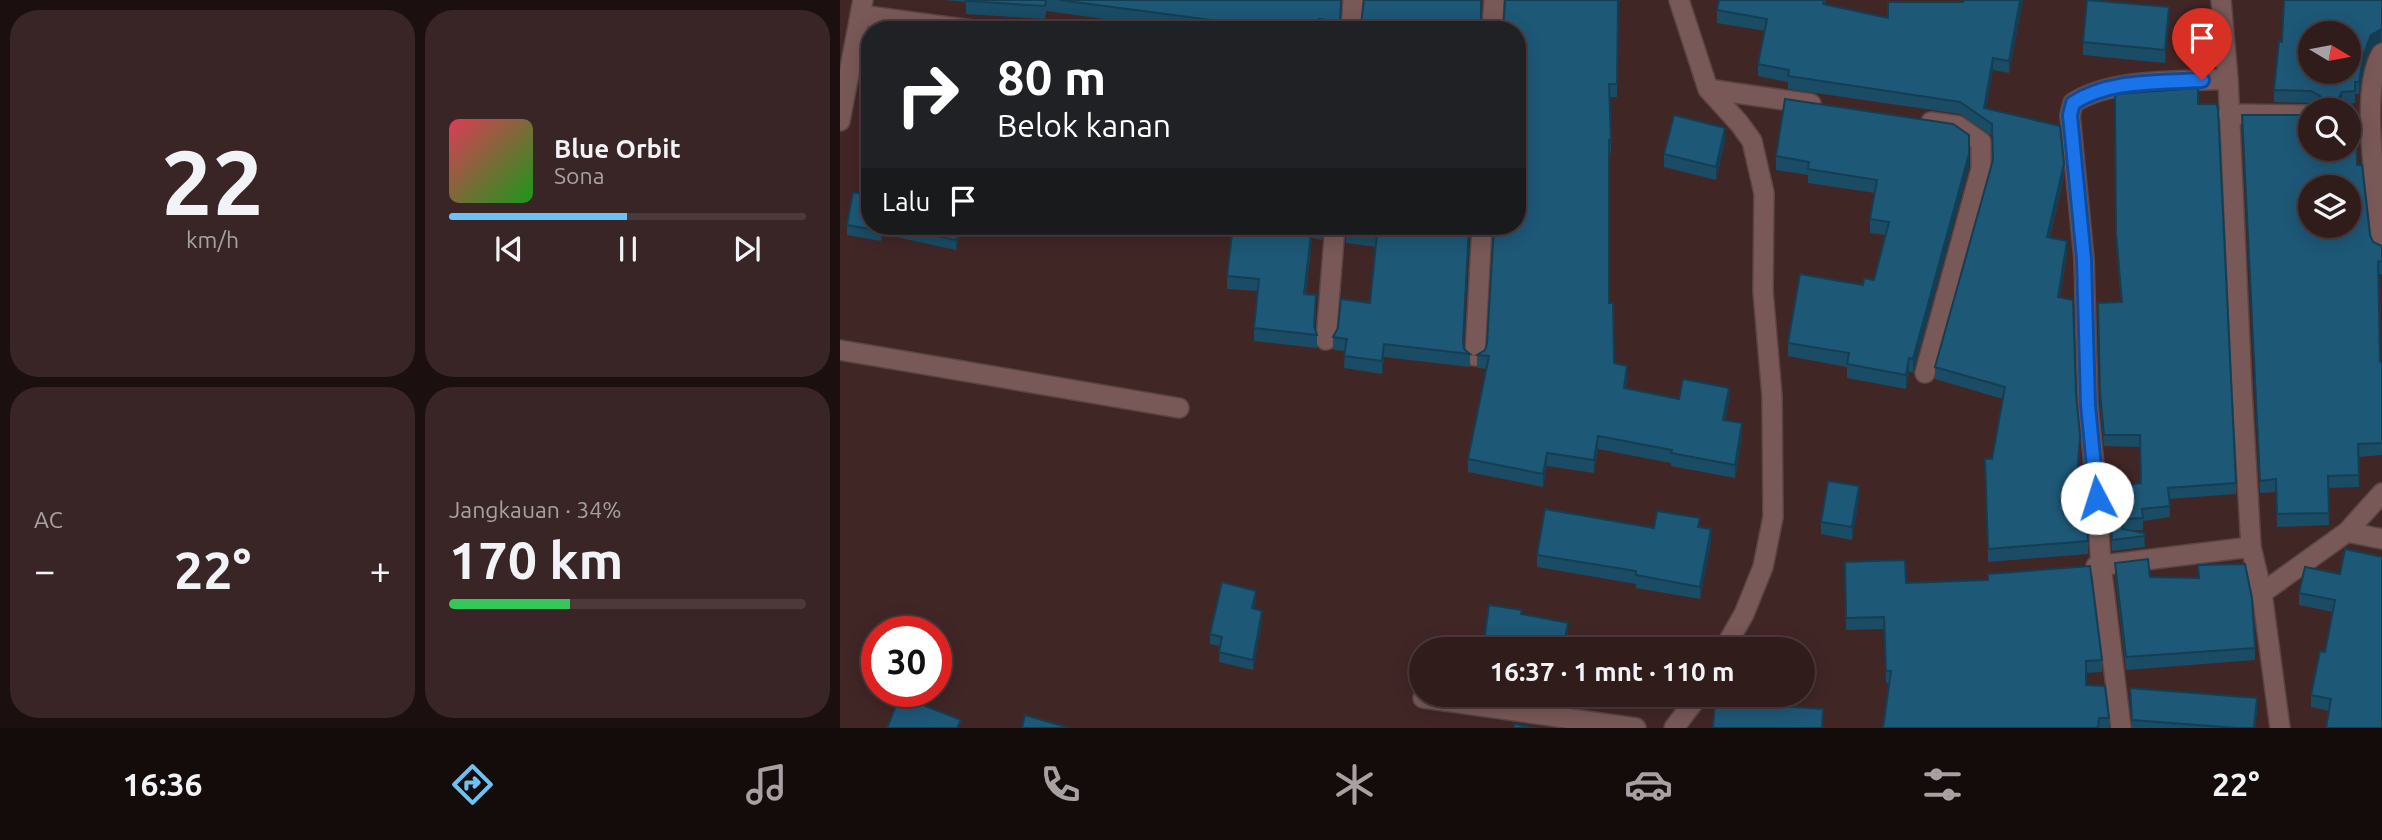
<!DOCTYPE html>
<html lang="id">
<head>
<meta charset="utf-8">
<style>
  body { margin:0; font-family:Ubuntu,sans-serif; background:#392525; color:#f1f3f6; height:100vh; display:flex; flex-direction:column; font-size:26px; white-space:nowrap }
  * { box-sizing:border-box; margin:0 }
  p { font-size:23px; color:#a8a1a3 }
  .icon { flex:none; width:38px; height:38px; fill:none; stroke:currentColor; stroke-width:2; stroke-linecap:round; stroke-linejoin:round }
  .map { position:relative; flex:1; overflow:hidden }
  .side { display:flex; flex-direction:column; gap:10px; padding:10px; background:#1b0f0f; width:840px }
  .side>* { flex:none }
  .banner { position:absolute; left:21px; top:21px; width:665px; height:214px; border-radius:28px; box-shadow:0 4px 18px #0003,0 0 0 2px #4c3a3b; background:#202124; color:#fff; overflow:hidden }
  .needle { width:46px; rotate:100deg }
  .buttons { position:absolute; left:1458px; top:21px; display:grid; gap:14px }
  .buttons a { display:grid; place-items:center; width:63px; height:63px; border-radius:50%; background:#311c1c; box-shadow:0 4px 18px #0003,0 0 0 2px #4c3a3b; font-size:35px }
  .speed { position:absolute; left:21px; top:616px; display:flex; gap:14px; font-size:35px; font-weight:700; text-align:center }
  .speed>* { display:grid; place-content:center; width:91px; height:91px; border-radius:50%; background:#311c1c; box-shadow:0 4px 18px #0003,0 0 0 2px #4c3a3b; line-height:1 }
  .speed .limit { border:10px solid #d22; background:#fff; color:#111 }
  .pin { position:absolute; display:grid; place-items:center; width:60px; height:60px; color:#fff; margin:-72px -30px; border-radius:50% 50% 50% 0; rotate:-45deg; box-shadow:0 0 7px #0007 }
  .pin .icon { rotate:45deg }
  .me { position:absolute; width:77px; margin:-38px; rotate:355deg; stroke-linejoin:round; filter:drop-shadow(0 0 5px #0008) }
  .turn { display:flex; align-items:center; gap:24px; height:147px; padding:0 21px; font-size:32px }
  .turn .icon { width:91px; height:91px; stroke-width:2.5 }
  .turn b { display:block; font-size:49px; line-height:60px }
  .then { display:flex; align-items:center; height:66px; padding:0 21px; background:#0003; gap:14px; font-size:26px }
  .big { font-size:52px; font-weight:700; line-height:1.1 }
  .side .tile { flex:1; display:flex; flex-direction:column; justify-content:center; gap:10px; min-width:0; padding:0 24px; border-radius:28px; background:#392525 }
  .side .dial { align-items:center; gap:0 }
  .dial b { font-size:91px; line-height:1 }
  .song { display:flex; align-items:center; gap:21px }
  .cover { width:84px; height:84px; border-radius:10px; background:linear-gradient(135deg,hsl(350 70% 55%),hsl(120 70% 35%)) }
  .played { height:7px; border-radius:4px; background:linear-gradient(90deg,#6ec2f3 50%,#4c3a3b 50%) }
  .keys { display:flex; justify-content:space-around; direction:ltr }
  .heat { display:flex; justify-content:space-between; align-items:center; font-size:38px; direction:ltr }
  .charge { height:10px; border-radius:5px; background:linear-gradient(90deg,#34c759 34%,#4c3a3b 0) }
  .side .tiles { flex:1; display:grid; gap:10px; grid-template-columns:repeat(2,1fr) }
  .trip { position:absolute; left:569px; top:637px; width:406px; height:70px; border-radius:35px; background:#311c1c; box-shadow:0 4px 18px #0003,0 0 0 2px #4c3a3b; font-weight:700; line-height:70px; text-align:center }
  .dock { display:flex; height:112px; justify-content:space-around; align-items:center; background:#140b0b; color:#a8a1a3 }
  .dock .icon { width:49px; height:49px }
  .dock .current { color:#6ec2f3 }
  .dock b { font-size:32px; color:#f1f3f6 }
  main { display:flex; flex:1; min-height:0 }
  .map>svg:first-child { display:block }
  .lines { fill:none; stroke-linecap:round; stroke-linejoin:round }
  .minor-casing { stroke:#5a4544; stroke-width:22 }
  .minor { stroke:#785958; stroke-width:19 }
  .wall { fill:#1a4c66 }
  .shaded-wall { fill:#153e53 }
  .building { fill:#1e5877; stroke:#153e53; stroke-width:2; fill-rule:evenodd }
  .route-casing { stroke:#114b97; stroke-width:18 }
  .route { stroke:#1a73e8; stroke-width:12 }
</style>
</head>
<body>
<main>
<section class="side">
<div class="tiles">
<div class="tile dial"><b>22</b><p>km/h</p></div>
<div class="tile">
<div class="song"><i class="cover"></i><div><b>Blue Orbit</b><p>Sona</p></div></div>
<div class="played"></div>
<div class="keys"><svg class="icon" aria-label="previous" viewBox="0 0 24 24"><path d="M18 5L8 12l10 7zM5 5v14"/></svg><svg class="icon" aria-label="pause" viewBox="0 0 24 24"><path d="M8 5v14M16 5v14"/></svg><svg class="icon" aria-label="next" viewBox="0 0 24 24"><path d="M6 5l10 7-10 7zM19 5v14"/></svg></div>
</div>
<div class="tile"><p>AC</p>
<div class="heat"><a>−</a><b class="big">22°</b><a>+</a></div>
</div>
<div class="tile"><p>Jangkauan · 34%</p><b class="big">170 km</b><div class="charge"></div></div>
</div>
</section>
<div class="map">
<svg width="1542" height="728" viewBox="0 0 1542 728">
  <rect width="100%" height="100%" fill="#412626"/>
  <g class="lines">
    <defs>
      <path id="minor" d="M839,0L868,89L899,123L912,141L924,193L923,291L932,396L933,517L923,567L904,614L884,649
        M1381,0L1388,79L1402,390L1411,547L1422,593L1440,728
        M20,15L132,30
        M511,30L513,0
        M652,30L654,0
        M1542,53C1518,89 1538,201 1542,246
        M868,89L971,104
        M1388,114L1470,115
        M0,121L23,0
        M486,340L495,226
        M0,350L339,408
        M635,356L642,226
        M1085,373L1141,169V142L1118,126L1091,122
        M1507,532L1542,539
        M1256,566L1411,547
        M1422,593L1507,532L1542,493
        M583,698L796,728
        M834,728L859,695
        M1281,728L1261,565L1255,475L1248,405L1244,259L1230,115L1233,103C1273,77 1341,82 1388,79"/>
    </defs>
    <use href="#minor" class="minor-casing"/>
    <use href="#minor" class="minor"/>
  </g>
  <path class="wall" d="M105,0H502L500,30H346L206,11L205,19L126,14V2Z
    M778,0L777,97H770L771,153H769V303L774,363L787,379L786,388L839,399L889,401L885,420L902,436L895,478L831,466V463L758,449L754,473L707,466L703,487L628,472V459L647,369L637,368V355L645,350L647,344L677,30H521V24L641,22L646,28H657Z
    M986,0L985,5L1048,18L1123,2L1183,0L1169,73L1153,70L1146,108L1224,177L1210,238L1227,253L1220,297L1236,394L1240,448L1237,489L1248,541V554L1148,562L1145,459H1152L1163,399L1095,379V367L1152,161V136L1120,114L948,89V82L918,76V64L925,31L877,23V10Z
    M1542,0V41L1531,48L1524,65L1519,94H1515V103L1480,108L1471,103L1434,102V90L1442,42Z
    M1329,19L1325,63L1243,55V42Z
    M1275,94L1358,104L1396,483V494L1329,499L1330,517L1303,521V530H1290L1304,533L1305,547L1272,551L1269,487L1301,483L1300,447L1264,446L1260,404L1258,303L1281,302L1276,245Z
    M1402,115L1517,165L1530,235L1533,242L1542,246V274H1538L1540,362H1542V455L1518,457L1519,487L1488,488L1489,525L1437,527L1436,492L1420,493Z
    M885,141L876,180L824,167V154Z
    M936,156L1129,167L1073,373L1069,371L1066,389L1007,378V367L948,356V343L1023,285L1034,280L1045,235L1030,233V219L1035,193L968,183V175L936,170Z
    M7,225L30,226H121L116,250L42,234L41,241L7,235Z
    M410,226H484L482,240L472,238L466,294L476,308L475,328L477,335V348L414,341V328L418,291L387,289V276Z
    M506,226H630L623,345L624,349L630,354V367L544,357L542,374L504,368L505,351L493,350V337L530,303L536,247L506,243Z
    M1019,499L1012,540L981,534V522Z
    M860,527L871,542L860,599L796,588V584L697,567V555L814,528Z
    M1542,557L1489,711L1471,707V695L1485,652L1493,612L1459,605V593L1500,574Z
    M1005,562L1066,583L1262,660V672L1246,673V685L1269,718V728H1043L1049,683H1046L1044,629L1006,630Z
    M1275,563L1310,577L1358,578V565L1415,648V660L1286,670L1275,576Z
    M416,601L414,609L422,620L413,670L379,662L380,646L370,644V634Z
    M1290,688L1417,710L1415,728H1292Z"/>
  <path class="shaded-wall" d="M1180,0H1183L1169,73V61Z
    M1329,7V19L1325,63V50Z
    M1541,29V41L1531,48L1524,65L1519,94V82L1524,53L1531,35Z
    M1153,58V70L1144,120V108Z
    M1502,92V105L1498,110L1496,102Z
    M885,128V141L876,180V167Z
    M1129,154V167L1073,373V359Z
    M1224,164V177L1207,249V237Z
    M119,226H121L116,250V240Z
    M472,226V238L464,306V294Z
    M629,226H630L623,355V342Z
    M1227,241V253L1218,309V297Z
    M544,344V357L542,374V361Z
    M1069,358V371L1066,389V375Z
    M787,366V379L784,401V388Z
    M889,388V401L883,433V420Z
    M902,423V436L895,478V465Z
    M758,436V449L754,473V460Z
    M1240,436V448L1236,502V489Z
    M707,453V466L703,487V474Z
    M1019,486V499L1012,540V527Z
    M871,529V542L860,599V587Z
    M416,591V601L412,618V608Z
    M422,611V620L413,670V660Z
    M728,623V636L725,649H723Z"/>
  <path class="building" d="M127,0H206L205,6L126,1Z
    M219,0H501L500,22L479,19L478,30H371L372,20Z
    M524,0H641V22L646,28H657L662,24L664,18L665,0H778L777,84H769L771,141L769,140V303H773L774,363L787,366L784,388L839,399L843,379L889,388L883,420L902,423L895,465L831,453L832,450L758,436L754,460L707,453L703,474L628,459L649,356L637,355L645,350L647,344L654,226H677V30H534L535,25L521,24Z
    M879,0H984L983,4L1048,18V2H1123L1124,0H1180L1169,61L1153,58L1144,108L1220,126L1224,164L1207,237L1227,241L1218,297L1233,300L1236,394L1240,436L1236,489H1244L1248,541L1148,549L1145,459H1152L1165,387L1095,367L1153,160L1152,124L1120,102L948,76L949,70L918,64L927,19L877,10Z
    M1247,0L1329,7L1325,50L1243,42Z
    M1444,0H1542V29L1531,35L1524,53L1519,82H1515V91L1502,92L1496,102L1500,110H1479L1482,102L1480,96L1471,91L1434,90L1439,41L1442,42ZM1470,33H1508V72H1470Z
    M1358,88V104H1376L1378,109L1396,483L1328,488L1330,506L1302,509L1303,518L1283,519L1282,529L1304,533L1305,536L1272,540L1269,487L1301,483L1300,435H1264L1260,393L1258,303L1282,302L1276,233L1275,94Z
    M945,99L1113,124L1129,135V154L1073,359L1069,358L1066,375L1007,364L1009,353L948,343L960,274L1023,285L1024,278L1034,280L1049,222L1030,219L1037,180L968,169L969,162L936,156Z
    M1508,114L1516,115L1517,165H1522L1530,235L1533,242L1542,246V262L1538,261L1540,362H1542V443L1518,444L1519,475L1488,476L1489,513L1437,514L1436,479L1420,481L1402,115H1470V149H1508ZM1470,187H1508V226H1470Z
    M834,115L885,128L876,167L824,154Z
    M29,154L30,226H42L41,231L7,225L13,192L20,194Z
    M51,226H119L116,240Z
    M393,226L410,228V226H472L464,294L476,295L474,326L477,335L414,328L419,279L387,276Z
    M506,226H629L623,342L624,349L630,354L544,344L542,361L504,356L507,339L493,337L498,328L501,299L530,303L537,234L506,230Z
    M988,481L1019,486L1012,527L981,522Z
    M705,509L814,528L817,511L860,518L858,527L871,529L860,587L796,575V571L697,555Z
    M1505,549L1542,557V728H1486L1491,699L1471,695L1480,651L1485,652L1495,600L1459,593L1465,567L1500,574Z
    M1308,559L1310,577L1359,578L1358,565L1405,564L1412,599L1415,648L1286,657L1275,563Z
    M1065,560L1066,583L1148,580V574L1250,566L1262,660L1246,661V685L1265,686L1269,718H1259L1258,728H1043L1051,671H1046L1044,617L1006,618L1005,562Z
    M382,582L416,591L412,608L422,611L413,660L379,652L382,637L370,634Z
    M649,605L682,610L681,614L728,623L723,649H643Z
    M1290,688L1417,698L1414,728H1397L1292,720Z
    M60,696L121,720L117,728H47Z
    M875,702L983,709L982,728H873Z
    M185,715L229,728H182Z
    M674,724L695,728H674Z"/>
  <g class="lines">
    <defs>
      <path id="route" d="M1257,498L1248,405L1244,259L1230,115L1233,103C1271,79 1319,83 1362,80"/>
    </defs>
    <use href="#route" class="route-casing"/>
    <use href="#route" class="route"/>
  </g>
</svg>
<div class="buttons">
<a><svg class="needle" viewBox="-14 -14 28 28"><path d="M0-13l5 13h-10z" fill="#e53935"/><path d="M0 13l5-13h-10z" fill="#a8a1a3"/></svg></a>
<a><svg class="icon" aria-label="search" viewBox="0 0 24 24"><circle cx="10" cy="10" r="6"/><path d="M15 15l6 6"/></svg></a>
<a><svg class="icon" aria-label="layers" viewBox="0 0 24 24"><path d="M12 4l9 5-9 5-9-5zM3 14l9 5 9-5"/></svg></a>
</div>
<div class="speed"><div class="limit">30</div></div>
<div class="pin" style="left:1362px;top:80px;background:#d93025"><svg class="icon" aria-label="arrive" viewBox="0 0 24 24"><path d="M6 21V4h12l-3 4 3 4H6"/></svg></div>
<svg class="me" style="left:1257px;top:498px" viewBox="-20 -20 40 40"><circle r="19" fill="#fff"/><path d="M0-13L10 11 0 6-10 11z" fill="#1a73e8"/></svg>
<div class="trip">16:37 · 1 mnt · 110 m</div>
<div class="banner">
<div class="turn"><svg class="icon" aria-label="right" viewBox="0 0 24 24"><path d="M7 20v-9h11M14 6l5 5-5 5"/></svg><div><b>80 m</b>Belok kanan</div></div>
<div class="then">Lalu<svg class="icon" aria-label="arrive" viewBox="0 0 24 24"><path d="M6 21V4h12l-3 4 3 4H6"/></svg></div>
</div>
</div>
</main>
<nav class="dock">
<b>16:36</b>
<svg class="icon current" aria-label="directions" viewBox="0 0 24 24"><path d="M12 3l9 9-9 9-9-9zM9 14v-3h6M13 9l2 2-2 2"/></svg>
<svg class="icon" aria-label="music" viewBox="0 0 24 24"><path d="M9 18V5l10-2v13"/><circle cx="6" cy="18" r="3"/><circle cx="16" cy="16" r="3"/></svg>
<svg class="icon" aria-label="phone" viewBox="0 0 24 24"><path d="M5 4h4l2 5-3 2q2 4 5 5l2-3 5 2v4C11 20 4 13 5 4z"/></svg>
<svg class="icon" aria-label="climate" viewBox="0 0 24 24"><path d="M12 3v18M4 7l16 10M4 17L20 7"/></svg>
<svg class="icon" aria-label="car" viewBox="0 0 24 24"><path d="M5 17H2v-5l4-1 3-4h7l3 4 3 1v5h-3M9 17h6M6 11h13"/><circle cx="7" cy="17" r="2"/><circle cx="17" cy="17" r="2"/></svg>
<svg class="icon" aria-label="filters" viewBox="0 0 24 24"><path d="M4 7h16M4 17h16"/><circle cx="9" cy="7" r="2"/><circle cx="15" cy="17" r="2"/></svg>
<b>22°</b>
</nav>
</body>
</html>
